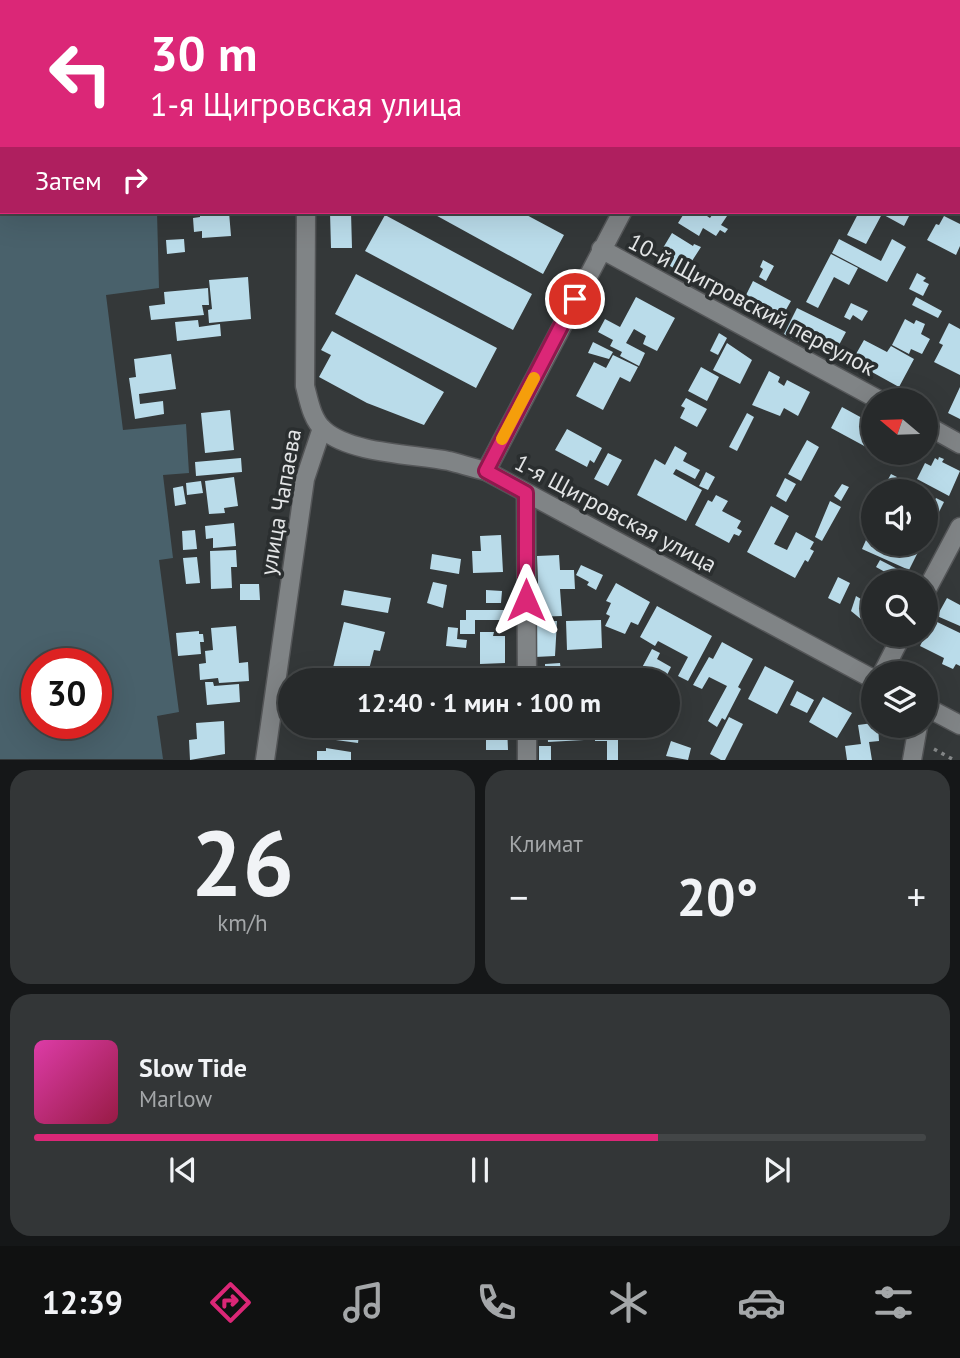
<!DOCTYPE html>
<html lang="ru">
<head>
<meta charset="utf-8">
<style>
  body { margin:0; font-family:"PT Sans",sans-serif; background:#333637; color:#f1f3f6; height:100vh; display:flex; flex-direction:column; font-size:26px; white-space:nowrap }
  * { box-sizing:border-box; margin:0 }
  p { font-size:23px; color:#a4a7a9 }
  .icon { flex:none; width:38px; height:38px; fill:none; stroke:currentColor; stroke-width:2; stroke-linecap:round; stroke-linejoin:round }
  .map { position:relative; height:760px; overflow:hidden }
  .panel { display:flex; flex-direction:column; gap:10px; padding:10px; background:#151718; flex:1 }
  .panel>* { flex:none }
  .guide { position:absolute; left:0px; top:0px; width:961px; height:214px; box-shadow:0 7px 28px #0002,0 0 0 2px #434647; background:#db2777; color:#fff; overflow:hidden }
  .needle { width:46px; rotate:289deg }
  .controls { position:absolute; left:861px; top:388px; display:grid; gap:14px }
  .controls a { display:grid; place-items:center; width:77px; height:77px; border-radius:50%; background:#272a2b; box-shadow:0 7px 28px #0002,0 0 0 2px #434647; font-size:35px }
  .speed { position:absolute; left:21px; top:648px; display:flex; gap:14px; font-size:35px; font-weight:700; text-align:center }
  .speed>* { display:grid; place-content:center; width:91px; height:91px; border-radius:50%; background:#272a2b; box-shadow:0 7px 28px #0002,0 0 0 2px #434647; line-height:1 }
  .speed .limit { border:10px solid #d22; background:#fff; color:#111 }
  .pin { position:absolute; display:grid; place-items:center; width:60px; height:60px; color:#fff; margin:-30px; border:4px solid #fff; border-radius:50%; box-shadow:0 2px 7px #0007 }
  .me { position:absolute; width:77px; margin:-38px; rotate:0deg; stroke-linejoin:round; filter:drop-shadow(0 0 5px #0008) }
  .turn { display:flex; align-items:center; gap:24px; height:147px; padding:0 35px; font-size:32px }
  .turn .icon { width:91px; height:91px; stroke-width:2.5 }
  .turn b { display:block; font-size:49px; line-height:60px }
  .then { display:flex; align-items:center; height:66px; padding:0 35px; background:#0003; gap:14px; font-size:26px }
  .big { font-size:52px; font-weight:700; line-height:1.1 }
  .panel .widget { flex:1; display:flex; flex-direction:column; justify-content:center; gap:10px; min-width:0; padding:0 24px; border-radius:21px; background:#333637 }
  .panel .dial { align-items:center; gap:0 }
  .dial b { font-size:91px; line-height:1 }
  .song { display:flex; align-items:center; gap:21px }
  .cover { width:84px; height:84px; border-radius:10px; background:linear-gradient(135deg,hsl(320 70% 55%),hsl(340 70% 35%)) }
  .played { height:7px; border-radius:4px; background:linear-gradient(90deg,#db2777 70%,#434647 70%) }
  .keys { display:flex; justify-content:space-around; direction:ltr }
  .heat { display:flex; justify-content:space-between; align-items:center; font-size:38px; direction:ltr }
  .panel .tiles { flex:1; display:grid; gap:10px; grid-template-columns:1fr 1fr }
  .widget:last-child { grid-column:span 2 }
  .trip { position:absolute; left:278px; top:668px; width:402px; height:70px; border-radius:35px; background:#272a2b; box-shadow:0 7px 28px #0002,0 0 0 2px #434647; font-weight:700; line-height:70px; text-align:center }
  .menu { display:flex; height:112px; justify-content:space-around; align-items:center; background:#101111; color:#a4a7a9 }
  .menu .icon { width:49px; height:49px }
  .menu .selected { color:#db2777 }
  .menu b { font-size:32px; color:#f1f3f6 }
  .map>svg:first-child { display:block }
  .green { fill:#49616b; fill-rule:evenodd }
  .building { fill:#badcea }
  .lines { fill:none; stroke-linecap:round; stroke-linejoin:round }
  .minor-casing { stroke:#545658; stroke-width:21 }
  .tertiary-casing { stroke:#545658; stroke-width:21 }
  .path { stroke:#838687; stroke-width:3.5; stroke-dasharray:3.5 5; stroke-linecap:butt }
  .minor { stroke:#808486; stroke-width:18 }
  .tertiary { stroke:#808486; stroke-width:18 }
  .route-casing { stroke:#8e194d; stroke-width:18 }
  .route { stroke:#db2777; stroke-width:12 }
  .slow { stroke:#f59e0b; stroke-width:12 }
  .labels { text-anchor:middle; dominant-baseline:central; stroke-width:7; stroke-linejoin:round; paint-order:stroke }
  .street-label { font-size:23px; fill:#e3e5e6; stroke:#2a2e2f }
</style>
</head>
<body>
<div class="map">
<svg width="960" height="760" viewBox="0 0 960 760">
  <rect width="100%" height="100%" fill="#343839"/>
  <path class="green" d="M0,125L2,212H157L159,288L106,295L123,430L186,424L189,473L163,475L173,558L159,560L179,712L157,716L163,759H0ZM37,663H96V723H37Z"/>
  <path class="building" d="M200,212H229L231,236L202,238V231L194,232L193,218L200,217Z
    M330,212H351L352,248H331Z
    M430,212H521L564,235L543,274Z
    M685,212L700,215L701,212L710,218L714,212H720L727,216L721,225L728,229L725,233L720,230L716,236L703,228L699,236L678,223Z
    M859,212H911L904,226L882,214L866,244L847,235Z
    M385,215L532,294L513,330L365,251Z
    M944,216L960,224V246L956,255L927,240L936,224L939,225Z
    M672,233L693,246L694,244L701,247L681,278L672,272L675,269L657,258Z
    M184,239L185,252L167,254L166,240Z
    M839,239L881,261L892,239L906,247L887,282L832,253Z
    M831,254L858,268L849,285L834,277L818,308L806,302Z
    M763,260L774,266L766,281L759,277L763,269L760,267Z
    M917,273L926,278L923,281L929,284L923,296L909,289Z
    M356,274L497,348L476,388L335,314Z
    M248,277L251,319L209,323L208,310L212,309L209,280Z
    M753,281L791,301L783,315L779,312L775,321L752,308L754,304L747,300L749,296L746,295Z
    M208,288L209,305H202L204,315L151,320L149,306L165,304L164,292Z
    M636,297L675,318L657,351L643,344L646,336L634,329L626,343L645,353L639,366L620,356L622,352L610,346L613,340L598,332L605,319L620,327Z
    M916,297L942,311L938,318L912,305Z
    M851,303L868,311L862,321L853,315L850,320L844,317Z
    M797,308L846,332L832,358L825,354L826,350L808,341L806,345L784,334Z
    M905,319L914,324L916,320L925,324L921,334L930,339L922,354L911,349L909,354L892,345Z
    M198,320L199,327L220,324L221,336L177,341L175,322Z
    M949,323L960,329V375L934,362L943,345L939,343Z
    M332,331L444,392L424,425L367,403L319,377L331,355L321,350Z
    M719,333L727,338L718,355L710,351Z
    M864,340L887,352L891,346L914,359L899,387L852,361Z
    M593,342L613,352L609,359L588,353Z
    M727,343L752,360L740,384L713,370Z
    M171,354L176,389L139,394L140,404L163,401L164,414L135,419L129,378L136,377L134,359Z
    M613,355L638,367L630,382L620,377L603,410L576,396L594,362L606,368Z
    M701,367L719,377L707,401L688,391Z
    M769,371L780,377L778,382L784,386L787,380L810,392L798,416L784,408L780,416L752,405Z
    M960,387V419L948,413Z
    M686,398L707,409L697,427L680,418L685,408L681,406Z
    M842,407L873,424V438L868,448L831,428Z
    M230,410L234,450L205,453L201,413Z
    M747,413L754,417L737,451L729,447Z
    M567,429L602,448L594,463L590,460L587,467L555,450Z
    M807,440L819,447L801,481L788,474Z
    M675,446L687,453L683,461L700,470L695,479L676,469L673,474L702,490L686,521L637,495L655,459L665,465Z
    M608,453L622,460L608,486L594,479Z
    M939,457L944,459L942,462L960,471L949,496L917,479L925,463L931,466L935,458L938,460Z
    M241,458L242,472L196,476L195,462Z
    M706,472L715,477L708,490L699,486Z
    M891,474L897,477L895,482L903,486L905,481L918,488L916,492H889L891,488L885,485Z
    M234,477L238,506L224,508L225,513L209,514L205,481Z
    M785,478L796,484L786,502L776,496Z
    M201,481L203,493L187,495L186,483Z
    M842,484L849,487L841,501L834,496Z
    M183,486L186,504L175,506L173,488Z
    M716,495L728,501L722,511L741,521L737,528L742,531L739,536L734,534L729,543L695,525L708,500L712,502Z
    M936,498L944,502L934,522L926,517Z
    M830,501L841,507L822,541L815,537Z
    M771,506L789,516L774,544L787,550L796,532L814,542L810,549L814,551L808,562L805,560L795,578L747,552Z
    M234,523L236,546L213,548V538L206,539L205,526Z
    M195,530L197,549L183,550L182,531Z
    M501,535L503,572L473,573L472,551H481L480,536Z
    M866,540L887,549L890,544H922L909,570L862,549Z
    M236,550L237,567H231L232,588L211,589L210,551Z
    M432,554L461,559L459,574L430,569Z
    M559,555L560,570H574L575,589H560L562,616L534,617V609H539L537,556Z
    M197,557L200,583L186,584L183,558Z
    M880,560L907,574L902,583H879L885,572L876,567Z
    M581,565L603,575L596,590L587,585L589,582L576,575Z
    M838,577L850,583L840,604L828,598Z
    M433,582L447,585L443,608L427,603Z
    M616,583L650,602L638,625L631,622L625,634L605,626L610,616L606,614L611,603L606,601Z
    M240,584H259L260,600H240Z
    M344,590L391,598L388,613L341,605Z
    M486,590L502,591L501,603H486Z
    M865,592L873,596V622L864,617L862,620L851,611L856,596L861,599Z
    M947,598L960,605V626L937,616Z
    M657,606L712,636L688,681L678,676L688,657L658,641L655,646L640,637Z
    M466,610H504V620H475V634H460V620H466Z
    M601,620L602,648L567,650L566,621Z
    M933,620L960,633V666L956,664L953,669L942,664L944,658L920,646Z
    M534,621H557L555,656L535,657Z
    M344,622L385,632L380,651L374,650L366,681H350L331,676Z
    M236,626L239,663L248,662L249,681L219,683L218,678L200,680L199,664L206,663L205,651L213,650L211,628Z
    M448,627L458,628L457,639L467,640L466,648L446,646Z
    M199,631V634H203L204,642H200L201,654L178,656L176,633Z
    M480,632H494L493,636H505V663L480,664Z
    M722,642L753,659L738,687L741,689L725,720L722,718L717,727L708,721L727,686L709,677L702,689L693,685L709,657L713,659Z
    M652,649L660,653L657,659L671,667L664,681H649L638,675Z
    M560,663L561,671H567V675L580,674V681H545V664Z
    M765,666L794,681L777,714L748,699Z
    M205,682H213L214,686L239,684L240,702L207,705Z
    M797,691L814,700L807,713L790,705Z
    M823,697L852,713L837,738L809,722Z
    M729,717L743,724L725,760H721L710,754Z
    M224,721L225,754L190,760L189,740L197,739L196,723Z
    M873,723V726H878L879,741L869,742L872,760H847L845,746L861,744L858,725Z
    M323,726H360L358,743L321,738Z
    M486,726H507L508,750H486Z
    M547,726H578V729H583L584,740L548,742Z
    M595,726H618V760H607V741H595Z
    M671,741L691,748L688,760L666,756Z
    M539,746H551V760H539Z
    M326,748L351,752V760H317V751H326Z"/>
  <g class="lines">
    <defs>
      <path id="minor" d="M741,2L742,0
        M959,200H960
        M601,249L881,401
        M926,425L960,444
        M486,471L622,212
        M526,493L527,681
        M926,591L960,527
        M882,674L902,635
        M527,726V760
        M265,760L305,479L322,428
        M912,760L918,726"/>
      <path id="tertiary" d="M303,0L304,2
        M306,212L305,386C309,401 312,420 324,430C351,454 414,454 449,461C461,464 473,468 486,471L873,679
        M926,707L960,725"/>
    </defs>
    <use href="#minor" class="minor-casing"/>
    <use href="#tertiary" class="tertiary-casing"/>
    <path class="path" d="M934,749L954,760"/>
    <use href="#minor" class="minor"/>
    <use href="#tertiary" class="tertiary"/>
  </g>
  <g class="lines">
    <defs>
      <path id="route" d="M526,600V493L486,471L575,299"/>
    </defs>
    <use href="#route" class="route-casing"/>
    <use href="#route" class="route"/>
    <path class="slow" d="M502,439L534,378"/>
  </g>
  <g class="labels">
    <g class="street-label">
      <text transform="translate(752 304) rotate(28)">10-й Щигровский переулок</text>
      <text transform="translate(280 502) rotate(-80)">улица Чапаева</text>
      <text transform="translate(616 513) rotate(28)">1-я Щигровская улица</text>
    </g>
  </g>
</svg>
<div class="controls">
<a><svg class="needle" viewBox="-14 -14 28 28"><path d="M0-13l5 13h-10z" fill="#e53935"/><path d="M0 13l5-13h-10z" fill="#a4a7a9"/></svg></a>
<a><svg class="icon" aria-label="sound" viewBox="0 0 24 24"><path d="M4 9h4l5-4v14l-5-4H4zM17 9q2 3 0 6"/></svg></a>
<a><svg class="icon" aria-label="search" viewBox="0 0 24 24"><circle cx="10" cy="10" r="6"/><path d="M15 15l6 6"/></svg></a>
<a><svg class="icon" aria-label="layers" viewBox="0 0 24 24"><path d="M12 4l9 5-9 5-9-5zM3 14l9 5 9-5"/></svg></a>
</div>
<div class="speed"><div class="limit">30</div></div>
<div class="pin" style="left:575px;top:299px;background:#d93025"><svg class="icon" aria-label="arrive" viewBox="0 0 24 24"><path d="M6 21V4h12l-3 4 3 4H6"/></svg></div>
<svg class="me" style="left:526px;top:600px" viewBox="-20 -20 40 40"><path d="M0-17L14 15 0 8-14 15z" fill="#db2777" stroke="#fff" stroke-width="4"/></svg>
<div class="trip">12:40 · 1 мин · 100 m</div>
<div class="guide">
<div class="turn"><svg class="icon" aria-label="left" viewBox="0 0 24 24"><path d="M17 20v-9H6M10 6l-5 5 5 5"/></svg><div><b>30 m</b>1-я Щигровская улица</div></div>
<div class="then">Затем<svg class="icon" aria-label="right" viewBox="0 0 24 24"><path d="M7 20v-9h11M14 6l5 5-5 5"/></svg></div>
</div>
</div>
<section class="panel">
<div class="tiles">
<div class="widget dial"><b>26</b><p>km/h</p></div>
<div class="widget"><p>Климат</p>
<div class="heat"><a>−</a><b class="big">20°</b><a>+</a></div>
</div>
<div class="widget">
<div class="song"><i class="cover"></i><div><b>Slow Tide</b><p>Marlow</p></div></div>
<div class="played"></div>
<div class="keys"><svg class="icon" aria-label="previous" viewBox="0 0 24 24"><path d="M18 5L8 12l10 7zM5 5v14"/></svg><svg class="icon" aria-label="pause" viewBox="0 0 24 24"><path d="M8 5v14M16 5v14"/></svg><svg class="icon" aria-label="next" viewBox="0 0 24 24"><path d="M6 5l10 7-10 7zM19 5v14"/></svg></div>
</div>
</div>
</section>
<nav class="menu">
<b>12:39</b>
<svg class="icon selected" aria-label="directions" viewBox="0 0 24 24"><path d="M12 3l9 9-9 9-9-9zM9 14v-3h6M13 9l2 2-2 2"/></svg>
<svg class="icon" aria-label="music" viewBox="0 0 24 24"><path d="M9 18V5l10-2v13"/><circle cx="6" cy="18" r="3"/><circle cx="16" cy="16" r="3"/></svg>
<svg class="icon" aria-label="phone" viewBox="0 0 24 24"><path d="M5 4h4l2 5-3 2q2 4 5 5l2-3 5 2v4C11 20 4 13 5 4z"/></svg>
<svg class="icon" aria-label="climate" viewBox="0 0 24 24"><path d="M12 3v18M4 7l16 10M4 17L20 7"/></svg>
<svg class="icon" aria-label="car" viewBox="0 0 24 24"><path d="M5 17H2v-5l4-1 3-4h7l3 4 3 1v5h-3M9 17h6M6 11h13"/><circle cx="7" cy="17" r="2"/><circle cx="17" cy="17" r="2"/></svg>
<svg class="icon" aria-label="filters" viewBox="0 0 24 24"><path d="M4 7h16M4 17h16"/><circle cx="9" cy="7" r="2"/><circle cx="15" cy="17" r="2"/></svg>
</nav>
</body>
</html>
